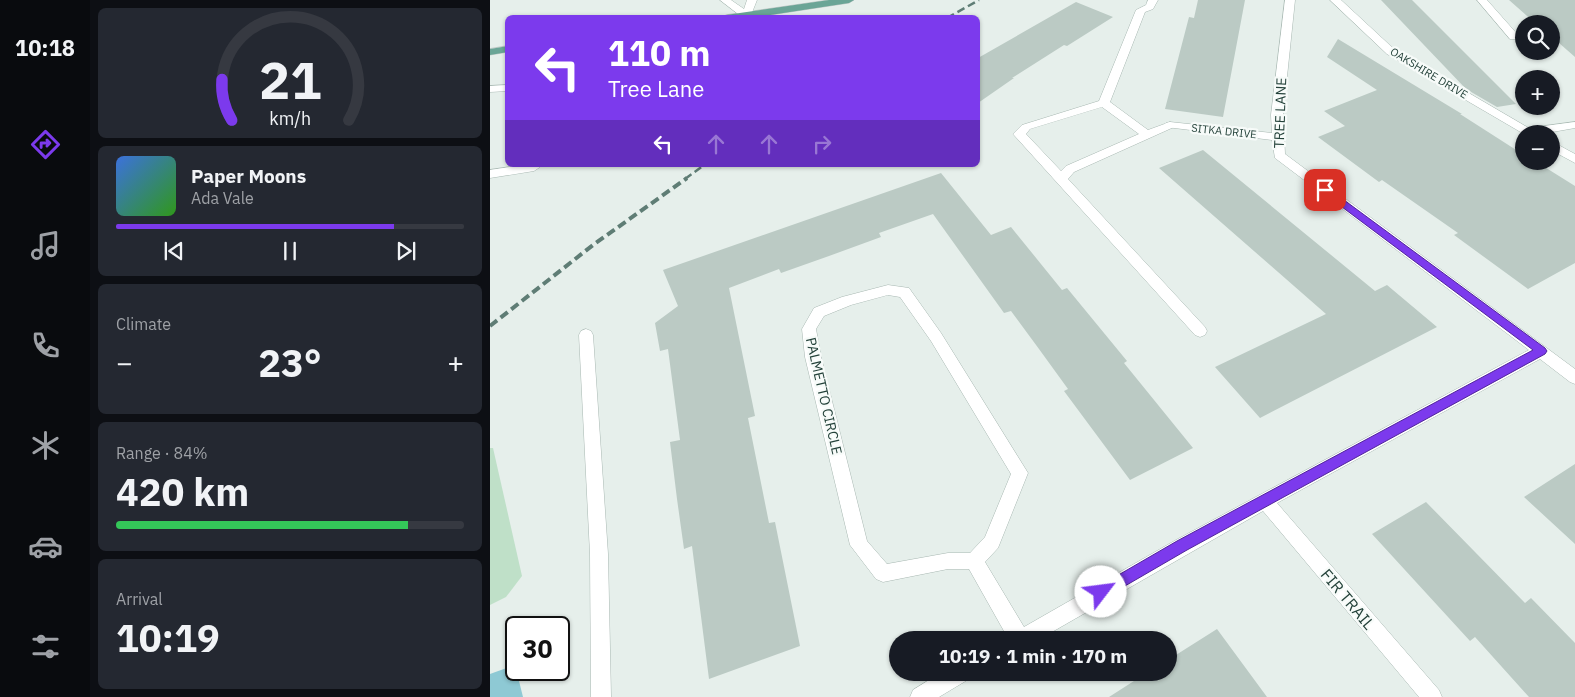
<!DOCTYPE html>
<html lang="en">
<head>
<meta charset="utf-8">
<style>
  body { margin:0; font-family:"IBM Plex Sans",sans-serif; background:#242831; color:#f1f3f6; height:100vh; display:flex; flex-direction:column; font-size:19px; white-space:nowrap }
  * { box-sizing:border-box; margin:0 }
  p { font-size:16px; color:#9ea1a6 }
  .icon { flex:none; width:28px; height:28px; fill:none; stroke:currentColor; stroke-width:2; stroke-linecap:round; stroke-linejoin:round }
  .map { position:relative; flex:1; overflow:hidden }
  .sheet { display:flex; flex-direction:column; gap:8px; padding:8px; background:#0d0f14; width:400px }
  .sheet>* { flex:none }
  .guide { position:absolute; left:15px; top:15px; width:475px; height:152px; border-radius:8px; box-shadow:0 1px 4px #0004; background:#7c3aed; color:#fff; overflow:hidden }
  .tools { position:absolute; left:1025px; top:15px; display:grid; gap:10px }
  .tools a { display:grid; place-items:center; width:45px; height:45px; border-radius:50%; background:#171b24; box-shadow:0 1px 4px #0004; font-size:25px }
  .speed { position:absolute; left:15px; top:616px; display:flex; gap:10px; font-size:25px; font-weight:700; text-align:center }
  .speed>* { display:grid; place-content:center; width:65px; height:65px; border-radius:50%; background:#171b24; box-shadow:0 1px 4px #0004; line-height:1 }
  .speed .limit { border:2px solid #111; border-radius:8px; background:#fff; color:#111 }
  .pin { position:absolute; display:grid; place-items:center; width:42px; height:42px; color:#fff; margin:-21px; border-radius:10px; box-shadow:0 2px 8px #0006 }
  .me { position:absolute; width:55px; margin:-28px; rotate:60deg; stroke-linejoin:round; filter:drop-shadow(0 0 4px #0008) }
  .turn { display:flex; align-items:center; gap:18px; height:105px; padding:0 20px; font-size:22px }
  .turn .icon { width:65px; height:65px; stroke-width:2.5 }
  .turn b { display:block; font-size:35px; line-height:42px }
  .lanes { display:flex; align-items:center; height:48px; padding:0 20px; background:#0003; justify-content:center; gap:25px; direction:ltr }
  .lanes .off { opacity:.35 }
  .big { font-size:38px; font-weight:700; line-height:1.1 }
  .sheet .widget { flex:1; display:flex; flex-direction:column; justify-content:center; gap:8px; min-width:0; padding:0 18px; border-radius:8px; background:#242831 }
  .sheet .dial { align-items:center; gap:0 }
  .dial svg { height:130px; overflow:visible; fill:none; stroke:#363941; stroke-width:7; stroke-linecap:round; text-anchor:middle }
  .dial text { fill:#f1f3f6; stroke:none }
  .song { display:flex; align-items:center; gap:15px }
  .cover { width:60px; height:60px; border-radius:8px; background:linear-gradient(135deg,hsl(220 70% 55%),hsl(110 70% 35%)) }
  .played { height:5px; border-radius:2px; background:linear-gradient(90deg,#7c3aed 80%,#363941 80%) }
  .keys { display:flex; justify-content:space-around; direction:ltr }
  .heat { display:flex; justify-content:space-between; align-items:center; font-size:28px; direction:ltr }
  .charge { height:8px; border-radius:4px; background:linear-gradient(90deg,#34c759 84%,#363941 0) }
  .trip { position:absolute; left:399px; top:631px; width:288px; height:50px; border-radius:25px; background:#171b24; box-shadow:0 1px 4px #0004; font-weight:700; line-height:50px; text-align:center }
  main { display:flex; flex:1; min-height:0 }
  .dock { display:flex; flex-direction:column; width:90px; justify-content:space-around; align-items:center; background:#090b0e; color:#9ea1a6 }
  .dock .icon { width:35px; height:35px }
  .dock .selected { color:#7c3aed }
  .dock b { font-size:22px; color:#f1f3f6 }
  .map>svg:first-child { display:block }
  .green { fill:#bfe0c8 }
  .water { fill:#8ec9d4 }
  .building { fill:#bbcac4 }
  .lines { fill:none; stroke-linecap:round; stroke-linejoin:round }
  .service-casing { stroke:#a8b8b2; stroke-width:1 }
  .minor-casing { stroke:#a8b8b2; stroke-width:1 }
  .primary-casing { stroke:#c2cac8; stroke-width:1 }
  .service { fill:#fff; fill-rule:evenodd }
  .minor { fill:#fff; fill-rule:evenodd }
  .primary { fill:#6aa596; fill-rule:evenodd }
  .rail-far1 { stroke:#5f7d75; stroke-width:2.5; stroke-dasharray:8 4; stroke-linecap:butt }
  .rail { stroke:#5f7d75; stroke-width:4; stroke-dasharray:9 4.5; stroke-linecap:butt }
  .route { fill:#7c3aed; stroke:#51269a }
  .labels { text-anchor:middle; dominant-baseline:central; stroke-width:4.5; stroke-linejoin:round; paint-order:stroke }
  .far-street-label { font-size:11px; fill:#24423a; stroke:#f7fbf9 }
  .street-label { font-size:14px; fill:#24423a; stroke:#f7fbf9 }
  .near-street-label { font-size:16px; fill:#24423a; stroke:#f7fbf9 }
</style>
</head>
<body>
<main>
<nav class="dock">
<b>10:18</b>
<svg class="icon selected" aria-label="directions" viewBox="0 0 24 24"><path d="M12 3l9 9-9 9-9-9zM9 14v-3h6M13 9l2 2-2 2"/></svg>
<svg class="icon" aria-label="music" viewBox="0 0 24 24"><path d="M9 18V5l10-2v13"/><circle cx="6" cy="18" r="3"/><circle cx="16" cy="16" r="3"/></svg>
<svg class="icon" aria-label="phone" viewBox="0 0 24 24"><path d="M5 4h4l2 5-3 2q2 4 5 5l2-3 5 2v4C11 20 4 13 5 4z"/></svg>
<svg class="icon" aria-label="climate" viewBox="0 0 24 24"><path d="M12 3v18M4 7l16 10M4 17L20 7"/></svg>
<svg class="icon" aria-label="car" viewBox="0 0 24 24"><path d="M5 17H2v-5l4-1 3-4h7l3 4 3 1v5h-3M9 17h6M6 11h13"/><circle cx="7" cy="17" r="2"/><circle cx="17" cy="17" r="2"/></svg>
<svg class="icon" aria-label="filters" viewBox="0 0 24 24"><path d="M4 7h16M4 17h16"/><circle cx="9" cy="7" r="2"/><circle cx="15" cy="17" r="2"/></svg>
</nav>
<section class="sheet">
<div class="widget dial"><svg viewBox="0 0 100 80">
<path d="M14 69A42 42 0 1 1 86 69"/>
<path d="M14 69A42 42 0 0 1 8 44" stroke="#7c3aed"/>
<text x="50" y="56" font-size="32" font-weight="700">21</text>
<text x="50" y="72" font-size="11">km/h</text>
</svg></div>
<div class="widget">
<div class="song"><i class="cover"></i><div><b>Paper Moons</b><p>Ada Vale</p></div></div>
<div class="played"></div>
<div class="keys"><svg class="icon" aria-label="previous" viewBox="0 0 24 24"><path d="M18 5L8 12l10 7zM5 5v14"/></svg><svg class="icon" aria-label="pause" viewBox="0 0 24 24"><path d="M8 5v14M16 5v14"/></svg><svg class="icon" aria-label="next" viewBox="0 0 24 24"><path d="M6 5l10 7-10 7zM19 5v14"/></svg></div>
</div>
<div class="widget"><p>Climate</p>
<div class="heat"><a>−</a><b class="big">23°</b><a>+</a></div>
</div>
<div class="widget"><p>Range · 84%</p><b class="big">420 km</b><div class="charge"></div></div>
<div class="widget"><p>Arrival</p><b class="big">10:19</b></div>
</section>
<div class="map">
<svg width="1085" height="697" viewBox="0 0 1085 697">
  <rect width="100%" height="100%" fill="#e6efeb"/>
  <path class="green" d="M0,448H3L32,576L16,597L0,605Z"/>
  <path class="water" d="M25,665L33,697H0V674Z"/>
  <path class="building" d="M708,0H755L733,117L675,109L699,17L704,18Z
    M891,0H922L1026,104L1007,107L976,89Z
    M1019,0H1085V57L1061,36V24H1046Z
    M586,2L623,17L577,46L574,45L522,78H524L488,103V58Z
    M848,39L972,114H970L1034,155V161H1045L1085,186V263L1038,289L964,235L968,233L892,180L889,182L828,137L855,126L834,111L887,90L837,57Z
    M713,150L885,291L897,285L947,327L770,418L725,367L836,314L669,168Z
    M451,173L501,235L521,227L572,290L577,288L637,361L634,363L703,448L640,480L574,391L578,389L549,349L521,311L514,313L443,214L389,233L391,237L339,256L291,273L289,269L239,288L265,416L258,418L279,523L285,522L310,646L219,679L202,546L194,549L187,499L180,442L190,440L178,349L170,351L165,323L188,306L173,270Z
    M1085,464V544L1034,497Z
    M936,502L1035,603L1041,598L1085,643V697H1039L985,637L980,641L882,534Z
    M727,629L777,697H619L658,672H678V660Z"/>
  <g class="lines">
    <defs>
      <path id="service" d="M658,0H668L663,9L655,12L620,102L658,130L680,122L686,125L684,127L584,172L578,179L715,327L717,331L715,335L710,337L705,335L523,134L532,125L609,101L646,10L656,5ZM612,107L649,134L576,166L571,171L536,134L540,129Z
        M987,0H997L1028,35L1029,37L1028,39H1020Z
        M18,85V91L0,92V86Z
        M1085,122V128L1051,134H1034L1033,132L1039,128Z
        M32,165H49L50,167L44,171L0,178V170Z"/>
      <path id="minor" d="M230,0H241L254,9L257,0H267L261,15L258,18L252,17Z
        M795,0H805L793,115L795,154L1085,369V384L1080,382L1050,359L787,503L949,690L952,697H929L773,511L548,640H519L479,569H458L393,582L386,579L360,545L315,357L312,329L324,308L352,297L398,285L419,288L451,333L538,473L508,548L495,562L534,627L686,540L1039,350L785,158L782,140L676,127L674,125L676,123L680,122L782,133L781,115ZM398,295L410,297L441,341L521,474L495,537L480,553H458L397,564L377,541L331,357L326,329L334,316L361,305Z
        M840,0H851L905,50L1049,134H1034L897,54Z
        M1061,141L1085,154V163L1061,150Z
        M96,329L101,331L103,335L118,554L121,697H101L100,554L89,335L91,331Z
        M452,672H482L479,679L449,697H420L423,690Z"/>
      <path id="primary" d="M339,0H364L359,3L260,18H231L236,15Z
        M18,46V52L0,55V49Z"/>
    </defs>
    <use href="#service" class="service-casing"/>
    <use href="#minor" class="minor-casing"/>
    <use href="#primary" class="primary-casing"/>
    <use href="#service" class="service"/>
    <use href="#minor" class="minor"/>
    <use href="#primary" class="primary"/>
    <path class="rail-far1" d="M457,18L489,0
      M195,179L214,165"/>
    <path class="rail" d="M0,326L103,245L197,178"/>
  </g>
  <path class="route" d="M835,186L1055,348L1057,351L1055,354L697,550L616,597L611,599L606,597L604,592L606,588L687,541L1043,350L832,192V187Z"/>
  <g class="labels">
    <g class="far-street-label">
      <text transform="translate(939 73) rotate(31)">OAKSHIRE DRIVE</text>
      <text transform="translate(734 131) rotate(6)">SITKA DRIVE</text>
    </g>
    <g class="street-label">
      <text transform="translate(790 113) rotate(-88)">TREE LANE</text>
      <text transform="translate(334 396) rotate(77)">PALMETTO CIRCLE</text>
    </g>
    <g class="near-street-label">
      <text transform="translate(858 599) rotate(50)">FIR TRAIL</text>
    </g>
  </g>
</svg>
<div class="tools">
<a><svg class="icon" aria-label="search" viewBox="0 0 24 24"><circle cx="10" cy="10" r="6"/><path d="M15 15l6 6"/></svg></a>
<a>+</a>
<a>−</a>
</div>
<div class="speed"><div class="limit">30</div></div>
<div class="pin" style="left:835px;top:190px;background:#d93025"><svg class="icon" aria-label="arrive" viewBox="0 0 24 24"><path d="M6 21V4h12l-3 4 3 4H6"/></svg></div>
<svg class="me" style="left:611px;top:592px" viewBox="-20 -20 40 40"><circle r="19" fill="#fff"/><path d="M0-13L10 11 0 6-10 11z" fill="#7c3aed"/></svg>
<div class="trip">10:19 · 1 min · 170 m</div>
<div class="guide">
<div class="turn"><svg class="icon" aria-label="left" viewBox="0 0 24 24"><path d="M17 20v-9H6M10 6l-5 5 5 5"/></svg><div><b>110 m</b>Tree Lane</div></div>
<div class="lanes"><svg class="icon" aria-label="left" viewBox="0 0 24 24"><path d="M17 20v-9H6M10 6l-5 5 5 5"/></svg><svg class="icon off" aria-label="ahead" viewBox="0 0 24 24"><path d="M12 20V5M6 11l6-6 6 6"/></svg><svg class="icon off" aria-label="ahead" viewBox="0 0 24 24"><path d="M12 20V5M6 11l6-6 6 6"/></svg><svg class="icon off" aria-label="right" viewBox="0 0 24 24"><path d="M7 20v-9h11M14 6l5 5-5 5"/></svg></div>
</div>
</div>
</main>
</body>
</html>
